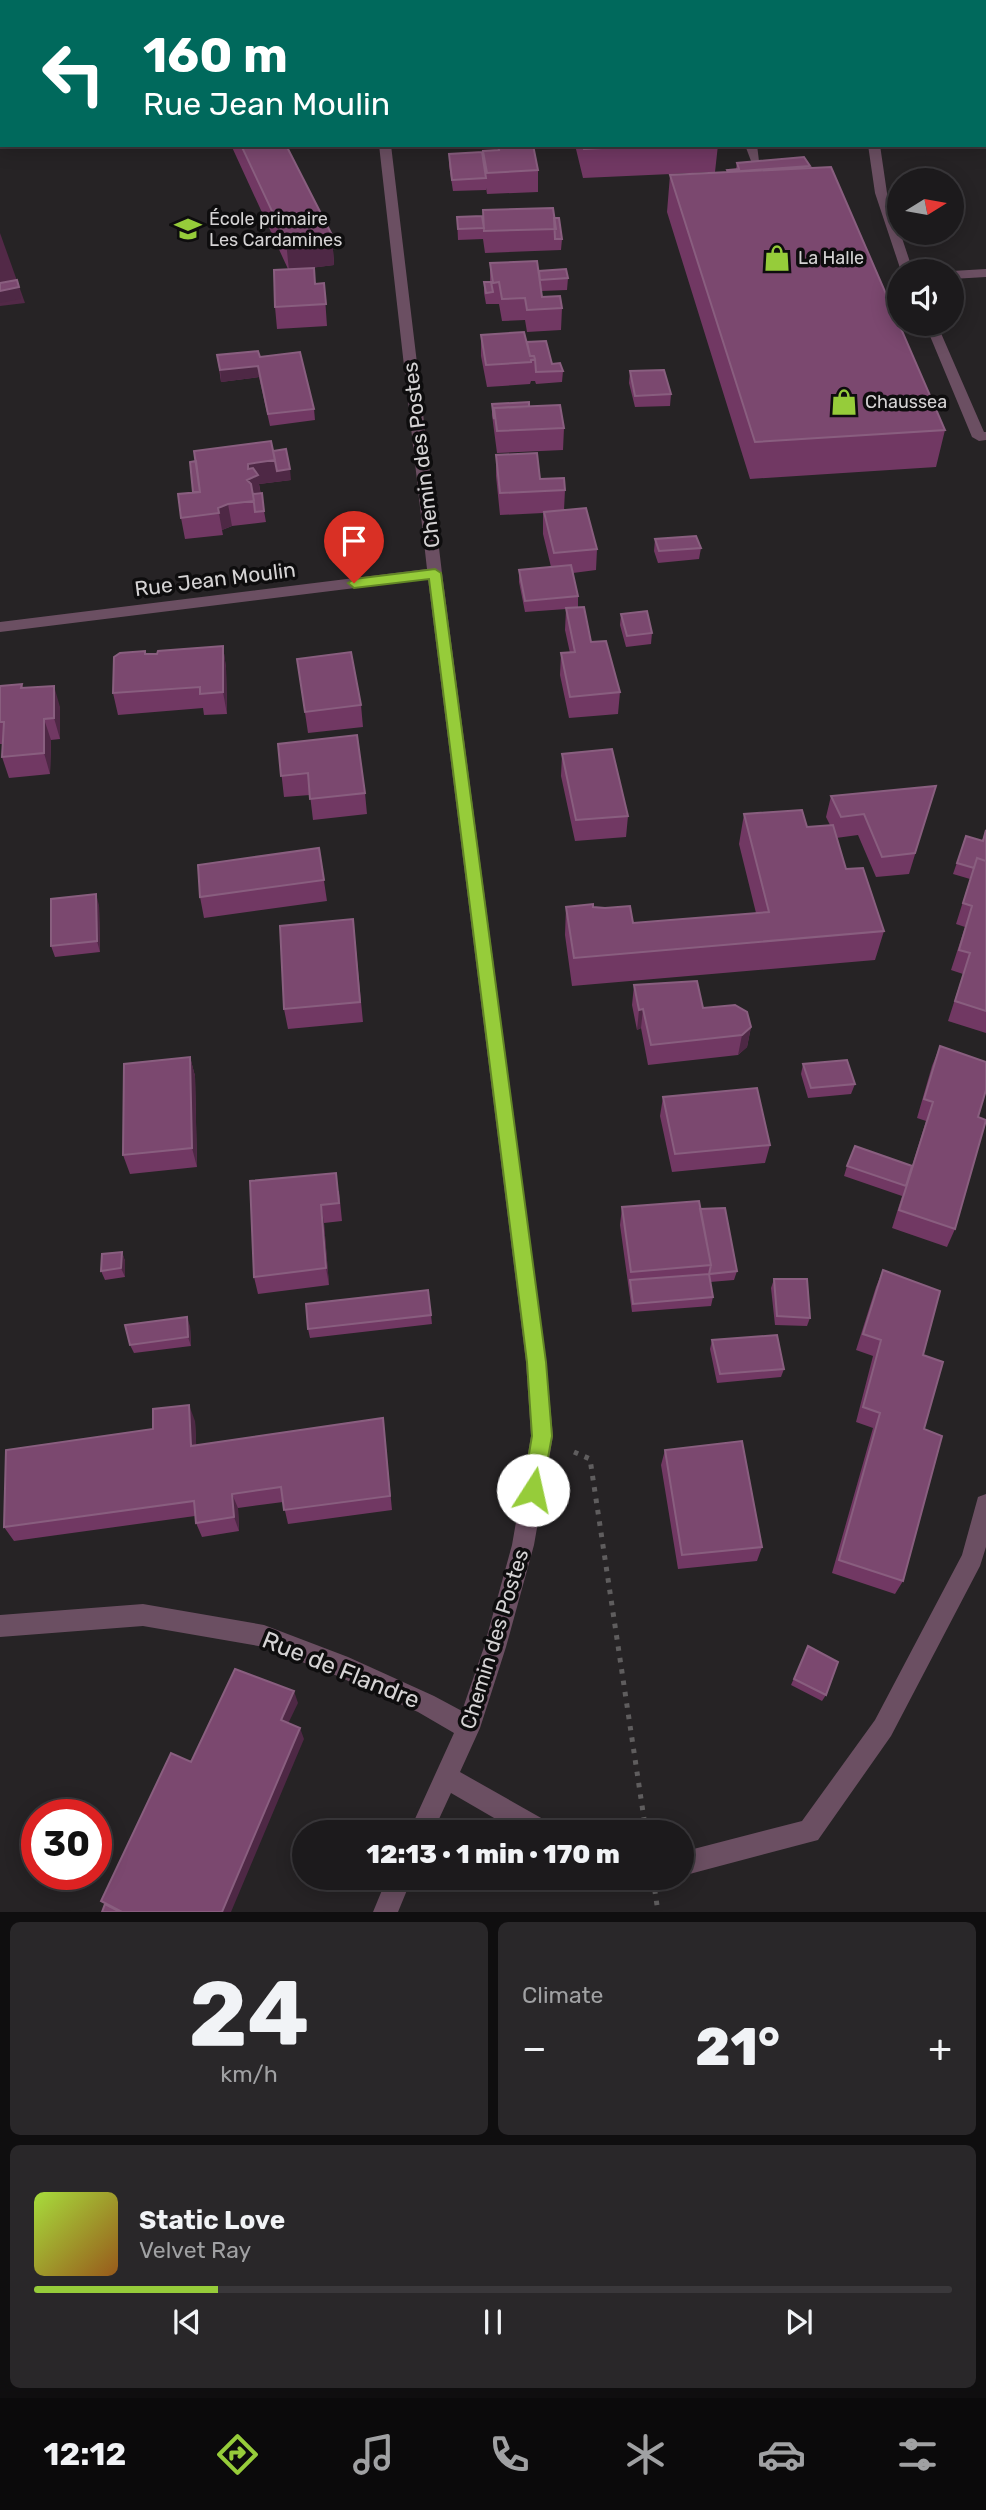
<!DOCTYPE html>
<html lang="en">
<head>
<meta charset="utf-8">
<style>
  body { margin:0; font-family:Rubik,sans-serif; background:#292729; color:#f1f3f6; height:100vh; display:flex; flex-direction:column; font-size:26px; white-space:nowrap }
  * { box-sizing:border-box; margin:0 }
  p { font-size:23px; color:#a0a1a3 }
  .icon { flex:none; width:38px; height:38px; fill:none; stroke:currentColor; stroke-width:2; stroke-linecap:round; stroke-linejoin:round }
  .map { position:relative; height:1912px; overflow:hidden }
  .drawer { display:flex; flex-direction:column; gap:10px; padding:10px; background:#0f0e0f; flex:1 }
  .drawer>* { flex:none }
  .top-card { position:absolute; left:0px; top:0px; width:987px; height:147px; box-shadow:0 4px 18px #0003,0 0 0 2px #3a383b; background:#00695c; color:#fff; overflow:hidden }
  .needle { width:46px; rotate:79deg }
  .buttons { position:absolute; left:887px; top:168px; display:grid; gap:14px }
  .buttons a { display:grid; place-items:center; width:77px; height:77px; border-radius:50%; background:#1c1a1c; box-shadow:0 4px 18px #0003,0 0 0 2px #3a383b; font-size:35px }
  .speed { position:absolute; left:21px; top:1799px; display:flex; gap:14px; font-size:35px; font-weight:700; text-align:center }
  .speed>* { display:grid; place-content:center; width:91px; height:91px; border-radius:50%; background:#1c1a1c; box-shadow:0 4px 18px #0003,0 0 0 2px #3a383b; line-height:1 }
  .speed .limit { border:10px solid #d22; background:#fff; color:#111 }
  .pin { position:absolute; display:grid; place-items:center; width:60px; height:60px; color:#fff; margin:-72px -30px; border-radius:50% 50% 50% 0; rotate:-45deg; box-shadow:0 0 7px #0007 }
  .pin .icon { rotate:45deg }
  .me { position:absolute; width:77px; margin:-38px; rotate:10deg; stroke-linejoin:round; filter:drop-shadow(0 0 5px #0008) }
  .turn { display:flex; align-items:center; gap:24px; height:147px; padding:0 28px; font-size:32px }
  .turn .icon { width:91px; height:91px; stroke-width:2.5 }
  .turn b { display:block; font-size:49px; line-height:60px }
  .big { font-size:52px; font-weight:800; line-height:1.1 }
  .drawer .tile { flex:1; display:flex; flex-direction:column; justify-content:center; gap:10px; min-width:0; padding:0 24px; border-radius:10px; background:#292729 }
  .drawer .dial { align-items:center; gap:0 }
  .dial b { font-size:91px; line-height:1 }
  .song { display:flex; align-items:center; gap:21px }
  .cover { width:84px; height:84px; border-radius:10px; background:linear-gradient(135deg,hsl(80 70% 55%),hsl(30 70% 35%)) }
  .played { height:7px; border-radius:4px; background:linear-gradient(90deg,#96cc3a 20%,#3a383b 20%) }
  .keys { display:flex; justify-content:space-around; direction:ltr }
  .heat { display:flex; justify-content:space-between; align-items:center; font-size:38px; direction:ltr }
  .drawer .tiles { flex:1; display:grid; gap:10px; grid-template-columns:1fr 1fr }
  .tile:last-child { grid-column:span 2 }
  .trip { position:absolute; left:292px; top:1820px; width:402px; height:70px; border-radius:35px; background:#1c1a1c; box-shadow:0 4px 18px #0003,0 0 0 2px #3a383b; font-weight:800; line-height:70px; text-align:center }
  .tab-bar { display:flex; height:112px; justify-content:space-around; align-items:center; background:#0b0a0b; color:#a0a1a3 }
  .tab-bar .icon { width:49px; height:49px }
  .tab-bar .active { color:#96cc3a }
  .tab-bar b { font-size:32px; color:#f1f3f6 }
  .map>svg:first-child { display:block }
  .green { fill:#522947 }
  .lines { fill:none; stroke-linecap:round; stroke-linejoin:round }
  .path { stroke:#5f5d5e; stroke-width:5; stroke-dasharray:4.5 7; stroke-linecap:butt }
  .minor { fill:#6b4f62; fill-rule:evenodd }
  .wall { fill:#713863 }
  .shaded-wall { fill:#4e2845 }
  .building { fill:#7b486f; stroke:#895e7f; stroke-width:2 }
  .route { fill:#96cc3a; stroke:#628526; stroke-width:2 }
  .labels { text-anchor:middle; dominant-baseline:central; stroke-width:7; stroke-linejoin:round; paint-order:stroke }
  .far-poi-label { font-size:18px; fill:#d5d3d4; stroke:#0e0d0e; text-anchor:start }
  .street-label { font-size:21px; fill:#d5d3d4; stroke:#0e0d0e }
  .near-street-label { font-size:24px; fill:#d5d3d4; stroke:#0e0d0e }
</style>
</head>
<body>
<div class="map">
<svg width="986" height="1912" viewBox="0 0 986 1912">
  <rect width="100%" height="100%" fill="#262325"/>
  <path class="green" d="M0,233L25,303L0,306Z"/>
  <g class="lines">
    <path class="path" d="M574,1452L590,1459L646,1832
      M653,1878L658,1912"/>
    <path class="minor" d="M181,0H202L180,2Z
      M364,0H374V2H364Z
      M477,0H501L476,2Z
      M592,0H604L605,2H593Z
      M817,0H827L828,2H818Z
      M0,25H2V31H0Z
      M985,116H986V122H985Z
      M379,145H391L442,573L546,1362L553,1436L534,1545L506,1647L480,1728L460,1772L550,1823L553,1832H518L451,1793L433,1832H409L454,1733L418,1712L335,1675L264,1647L143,1626L0,1637V1615L143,1604L264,1625L348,1657L434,1696L462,1711L484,1647L512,1545L531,1436L526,1362L428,579L0,632V622L427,569Z
      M745,145H757L759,161H751Z
      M868,145H880L887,193L913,271H901L875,193Z
      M986,269V277L952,279V271Z
      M925,324H937L984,432H986V440L979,441L972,437Z
      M986,1494V1547L980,1566L891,1736L818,1840L682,1876V1852L802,1821L875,1720L962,1555L978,1497Z
      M387,1878H412L398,1912H373Z"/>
  </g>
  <path class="wall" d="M639,0H686V2H639Z
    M710,0H780L779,2H711Z
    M844,0H986V101L985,2H845Z
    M231,145H286L332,235L334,265L309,268L315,284L324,283L327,326L277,329L275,307L288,269Z
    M497,145L538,170V192L487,194L486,188V190L453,191L449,165V154L483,161V151L498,150Z
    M575,145H718L715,172L583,178Z
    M737,163L810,166L945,430L936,467L750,479L667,212L670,175L727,172V170L736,169Z
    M457,217L483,221L554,218L562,239L561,250L485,253L483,239L458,240Z
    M490,263L539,271L568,278L567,290L541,291L542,297L562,308L561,330L527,332L525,320L502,321L499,304H486L484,293V282H490Z
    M481,335L527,342L552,364L563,371L562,382L536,384L535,381H531L530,384L487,387L481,356Z
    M217,355L260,357L314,409L315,420L270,426L259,377L221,382Z
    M630,371L671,394L670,406L635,407L629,383Z
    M492,404L530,407L564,428L563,450L497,453L492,415Z
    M273,451L291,480L259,484L266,522L232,526L222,530L223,535L185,539L181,518Z
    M496,455L540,479L565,490L564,510L597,549L596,570L573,573L578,596V607L591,642L620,692L618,714L569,718L560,675L561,653H570L565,630L566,609L525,612L519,582V570L551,567L543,534V513L500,515L496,476Z
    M655,539L701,548L699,559L658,563L654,551Z
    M621,614L652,633L651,644L626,647L620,625Z
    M223,646L226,668L227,714L204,715L203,708L118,715L113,693L145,651L146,654H157Z
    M297,659L361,705L363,727L308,733Z
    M22,684L23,688L60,707V739L51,740L50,774L9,778L2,757L3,744H0V686Z
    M278,744L365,793L367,814L313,820L310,795L284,797Z
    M562,754L628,816L626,837L575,841L561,776Z
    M936,786L909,874L876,877L858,835L836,838L846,869L884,931L875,960L572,986L565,935L566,907H593L633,923L756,913L739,844L744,814L807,827L830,825L826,817L831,796Z
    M986,829V1033L948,1021L963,974L951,970L965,927L956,924L970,879L953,874L966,836L982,841Z
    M319,848L327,901L204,918L200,897Z
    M99,905L100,952L55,957L51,946Z
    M353,919L363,1022L288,1029L284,1009Z
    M634,985L703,1008L751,1027L747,1047L738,1055L648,1065L641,1028L637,1030L632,1005Z
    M940,1046L978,1117L955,1229L947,1247L892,1228L902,1196L844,1176L847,1166H912L926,1121L917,1118L932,1066Z
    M190,1057L195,1076L197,1167L130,1174L123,1155Z
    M803,1064L855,1084L851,1094L808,1098L801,1074Z
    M663,1097L770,1145L765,1163L672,1172L660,1116Z
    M250,1181L339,1191L342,1221L324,1223L329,1285L258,1294L254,1277Z
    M622,1207L700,1209L737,1271L734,1280L710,1282L713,1297L711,1306L632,1312L620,1225Z
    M122,1252L125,1261V1277L105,1280L101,1271Z
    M883,1270L923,1355L924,1429L903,1581L895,1594L832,1573L873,1428L856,1422L873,1356L856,1350L876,1287Z
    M774,1279L810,1318L807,1326L775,1325L771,1288Z
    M431,1315L432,1324L310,1338L308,1329Z
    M190,1326L191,1346L134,1353L130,1345Z
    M712,1340L784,1369L781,1377L717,1383L710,1349Z
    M383,1418L392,1510L288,1524L283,1502L238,1508L239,1531L202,1537L196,1523L195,1516L14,1541L4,1527L153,1429L195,1421L196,1445Z
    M665,1450L762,1547L757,1561L678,1569L661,1465Z
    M808,1646L826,1695L822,1701L791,1685Z"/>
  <path class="shaded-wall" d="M8,0H124V2H8Z
    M332,235L334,265L289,271L286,241Z
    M17,280L21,299L0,303V291Z
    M258,366L259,377L221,382L220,370Z
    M275,460L290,469L291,480L259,484L261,497L250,502L247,480L248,464Z
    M228,504L232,526L222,530L218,508Z
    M223,646L226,668L227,714L223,692Z
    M54,686L60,707V739L54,718Z
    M44,719L51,740L50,774L44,753Z
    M96,894L99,905L100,952L97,941Z
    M643,1009L641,1028L637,1030L639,1010Z
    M751,1027L747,1047L738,1055L742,1035Z
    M190,1057L195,1076L197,1167L192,1148Z
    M321,1205L324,1223L329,1285L326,1268Z
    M122,1252L125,1261V1277L121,1268Z
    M187,1317L190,1326L191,1346L188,1337Z
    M189,1405L195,1421L197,1461L191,1446Z
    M232,1494L238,1508L239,1531L234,1517Z
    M294,1691L298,1703L285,1730L281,1720Z
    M300,1728L304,1739L231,1912H222Z"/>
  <path class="building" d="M496,0H546L547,2H496Z
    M732,0H778L779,2H732Z
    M868,0H986V66L985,2H869Z
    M241,145H286L332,235L286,241Z
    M498,145H533L538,170L487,173L483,151L499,150Z
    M583,145H660L584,149Z
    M482,152L486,178L452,180L449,154Z
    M804,157L810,166L728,172L727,170L739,169L737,163Z
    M831,167L945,430L755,442L670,175Z
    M553,208L556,229L484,231L483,210Z
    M482,216L484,228L458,229L457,217Z
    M554,218H559L562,239H555Z
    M537,261L542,297L560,296L562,308L527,310L525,298L502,299L499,282L493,283L490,263Z
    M314,268L315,284L324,283L326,304L275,307L274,270Z
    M566,269L568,278L540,280L539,271Z
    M17,280L19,287L0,291V283Z
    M484,282H491L493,292L486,293Z
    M524,332L530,356H534L535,359L531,360V362L486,365L481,335Z
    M546,341L552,364L560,363L563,371L536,372L535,359L534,356H530L527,342Z
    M258,351L260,357L300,352L314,409L268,414L258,366L220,370L217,355Z
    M664,370L671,394L635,396L630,371Z
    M529,402V407L494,408V419L492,404Z
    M560,405L564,428L497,431L494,408Z
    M271,441L275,460L248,464V469L253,468L258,475L247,480L251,484L254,501L228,504L218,508L219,513L181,518L178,494L200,492L194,451Z
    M286,449L290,469L277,471L273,451Z
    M537,453L540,479L564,478L565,490L500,493L496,455Z
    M196,461L200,492H193L190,462Z
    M262,493L264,511L255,512L253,494Z
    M586,508L597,549L554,553L544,512Z
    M696,536L701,548L659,551L655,539Z
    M571,565L578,596L525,601L519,570Z
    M584,607L591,642L606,641L620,692L570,697L561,653L575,652L566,608Z
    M647,611L652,633L627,636L621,614Z
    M223,646V692L200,694V687L113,693L114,657L120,653L145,651V654H157L158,651Z
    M351,652L361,705L305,712L297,659Z
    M22,684L21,688L54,686V718L44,719V753L2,757L4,722H0V686Z
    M357,735L365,793L310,799L308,773L281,776L278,744Z
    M612,749L628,816L576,820L562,754Z
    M936,786L915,853L882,857L864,814L841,817L831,796Z
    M802,810L807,827L833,825L846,869L863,868L884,931L574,958L566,907L593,904V907L605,908L630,906L633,923L769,912L744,814Z
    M986,830V861L977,858L974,868L957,863L966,836L983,841Z
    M319,848L324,880L200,897L198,865Z
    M977,858L986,861V1011L955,1001L970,953L959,950L972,906L963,903Z
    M96,894L97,941L51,946V899Z
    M353,919L360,1002L284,1009L280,926Z
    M697,981L703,1008L735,1005L747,1012L751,1027L742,1035L651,1045L643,1009L639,1010L634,985Z
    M940,1046L986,1062V1090L978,1117L986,1120L955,1229L899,1210L933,1102L924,1099Z
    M190,1057L192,1148L123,1155L124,1064Z
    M847,1060L855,1084L811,1088L803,1064Z
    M757,1088L770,1145L675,1154L663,1097Z
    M855,1146L912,1166L906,1186L847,1166Z
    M336,1173L339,1203L321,1205L326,1268L254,1277L250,1181Z
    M699,1201L711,1265L631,1272L622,1207Z
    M725,1208L737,1271L709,1274L711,1265L700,1209Z
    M122,1252L121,1268L101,1271L102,1254Z
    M883,1270L940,1291L923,1355L943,1362L924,1429L942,1436L903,1581L839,1560L880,1413L863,1407L881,1340L863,1334Z
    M709,1274L713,1297L633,1304L630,1280Z
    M774,1279H807L810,1318L777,1316Z
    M428,1290L431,1315L308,1329L306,1304Z
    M187,1317L188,1337L130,1345L125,1325Z
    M777,1335L784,1369L720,1374L712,1340Z
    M189,1405L191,1446L383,1418L390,1496L284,1510L281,1487L232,1494L234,1517L196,1523L194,1501L4,1527L6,1450L153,1429V1409Z
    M742,1441L762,1547L682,1555L665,1450Z
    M808,1646L838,1662L826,1695L794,1679Z
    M235,1669L294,1691L281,1720L300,1728L222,1912H122L101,1901L171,1753L191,1762Z
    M105,1904L120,1912H102Z"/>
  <path class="route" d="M435,569L441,573L546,1362L552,1436L542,1490L539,1497L533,1500L526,1497L523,1490L532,1436L527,1362L429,579L354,588L348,583L354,579Z"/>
  <defs>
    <symbol id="school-bare" viewBox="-9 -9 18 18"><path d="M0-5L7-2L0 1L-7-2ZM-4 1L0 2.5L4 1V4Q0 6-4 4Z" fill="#96cc3a" stroke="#0e0d0e" stroke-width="2.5" paint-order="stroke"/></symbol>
    <symbol id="shop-bare" viewBox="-9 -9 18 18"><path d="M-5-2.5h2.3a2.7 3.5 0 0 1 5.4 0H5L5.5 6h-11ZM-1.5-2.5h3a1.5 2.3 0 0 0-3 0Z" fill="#96cc3a" stroke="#0e0d0e" stroke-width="2.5" paint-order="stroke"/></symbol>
  </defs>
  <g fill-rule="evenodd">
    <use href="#school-bare" x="169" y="210" width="38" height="38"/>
    <use href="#shop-bare" x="758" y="239" width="38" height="38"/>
    <use href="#shop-bare" x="825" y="383" width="38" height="38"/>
  </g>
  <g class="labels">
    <g class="far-poi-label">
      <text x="209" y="219">École primaire<tspan x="209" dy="21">Les Cardamines</tspan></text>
      <text x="798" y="258">La Halle</text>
      <text x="865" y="402">Chaussea</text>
    </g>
    <g class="street-label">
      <text transform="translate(421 455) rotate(-97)">Chemin des Postes</text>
      <text transform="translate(215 579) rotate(-7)">Rue Jean Moulin</text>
      <text transform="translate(494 1639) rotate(-73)">Chemin des Postes</text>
    </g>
    <g class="near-street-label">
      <text transform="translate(341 1670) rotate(22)">Rue de Flandre</text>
    </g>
  </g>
</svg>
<div class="buttons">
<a><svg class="needle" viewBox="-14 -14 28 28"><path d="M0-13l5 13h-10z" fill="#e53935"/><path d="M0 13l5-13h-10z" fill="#a0a1a3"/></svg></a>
<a><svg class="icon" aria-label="sound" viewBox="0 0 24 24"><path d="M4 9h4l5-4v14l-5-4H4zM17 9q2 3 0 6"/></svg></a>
</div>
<div class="speed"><div class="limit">30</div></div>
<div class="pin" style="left:354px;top:583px;background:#d93025"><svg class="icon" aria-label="arrive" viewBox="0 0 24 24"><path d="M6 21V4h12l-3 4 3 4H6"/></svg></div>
<svg class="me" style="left:533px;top:1490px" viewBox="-20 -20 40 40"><circle r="19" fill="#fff"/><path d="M0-13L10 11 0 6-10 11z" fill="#96cc3a"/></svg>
<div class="trip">12:13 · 1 min · 170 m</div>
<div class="top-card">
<div class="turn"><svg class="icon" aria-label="left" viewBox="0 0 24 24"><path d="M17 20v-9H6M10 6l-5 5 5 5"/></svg><div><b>160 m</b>Rue Jean Moulin</div></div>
</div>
</div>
<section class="drawer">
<div class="tiles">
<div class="tile dial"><b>24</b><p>km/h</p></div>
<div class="tile"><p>Climate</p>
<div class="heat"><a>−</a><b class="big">21°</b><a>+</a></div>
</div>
<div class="tile">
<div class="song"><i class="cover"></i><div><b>Static Love</b><p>Velvet Ray</p></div></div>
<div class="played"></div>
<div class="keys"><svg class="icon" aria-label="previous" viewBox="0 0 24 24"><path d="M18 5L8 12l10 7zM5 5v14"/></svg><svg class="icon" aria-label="pause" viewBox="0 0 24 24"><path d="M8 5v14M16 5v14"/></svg><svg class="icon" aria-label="next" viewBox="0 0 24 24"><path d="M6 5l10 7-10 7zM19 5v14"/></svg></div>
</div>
</div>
</section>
<nav class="tab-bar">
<b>12:12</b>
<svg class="icon active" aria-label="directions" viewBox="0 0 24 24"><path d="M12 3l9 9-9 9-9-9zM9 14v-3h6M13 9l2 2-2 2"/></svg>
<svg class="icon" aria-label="music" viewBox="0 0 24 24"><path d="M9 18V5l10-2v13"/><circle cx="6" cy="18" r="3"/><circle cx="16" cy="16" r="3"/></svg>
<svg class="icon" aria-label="phone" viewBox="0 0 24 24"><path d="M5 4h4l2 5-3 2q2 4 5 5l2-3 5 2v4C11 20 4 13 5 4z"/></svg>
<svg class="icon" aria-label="climate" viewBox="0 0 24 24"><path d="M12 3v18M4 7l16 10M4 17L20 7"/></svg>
<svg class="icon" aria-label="car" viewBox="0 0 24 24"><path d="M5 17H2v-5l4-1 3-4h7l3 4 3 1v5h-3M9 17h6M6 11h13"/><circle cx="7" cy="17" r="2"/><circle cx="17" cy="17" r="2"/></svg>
<svg class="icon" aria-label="filters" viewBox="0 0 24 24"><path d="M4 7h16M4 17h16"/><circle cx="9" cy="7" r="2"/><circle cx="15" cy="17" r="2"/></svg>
</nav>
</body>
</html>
